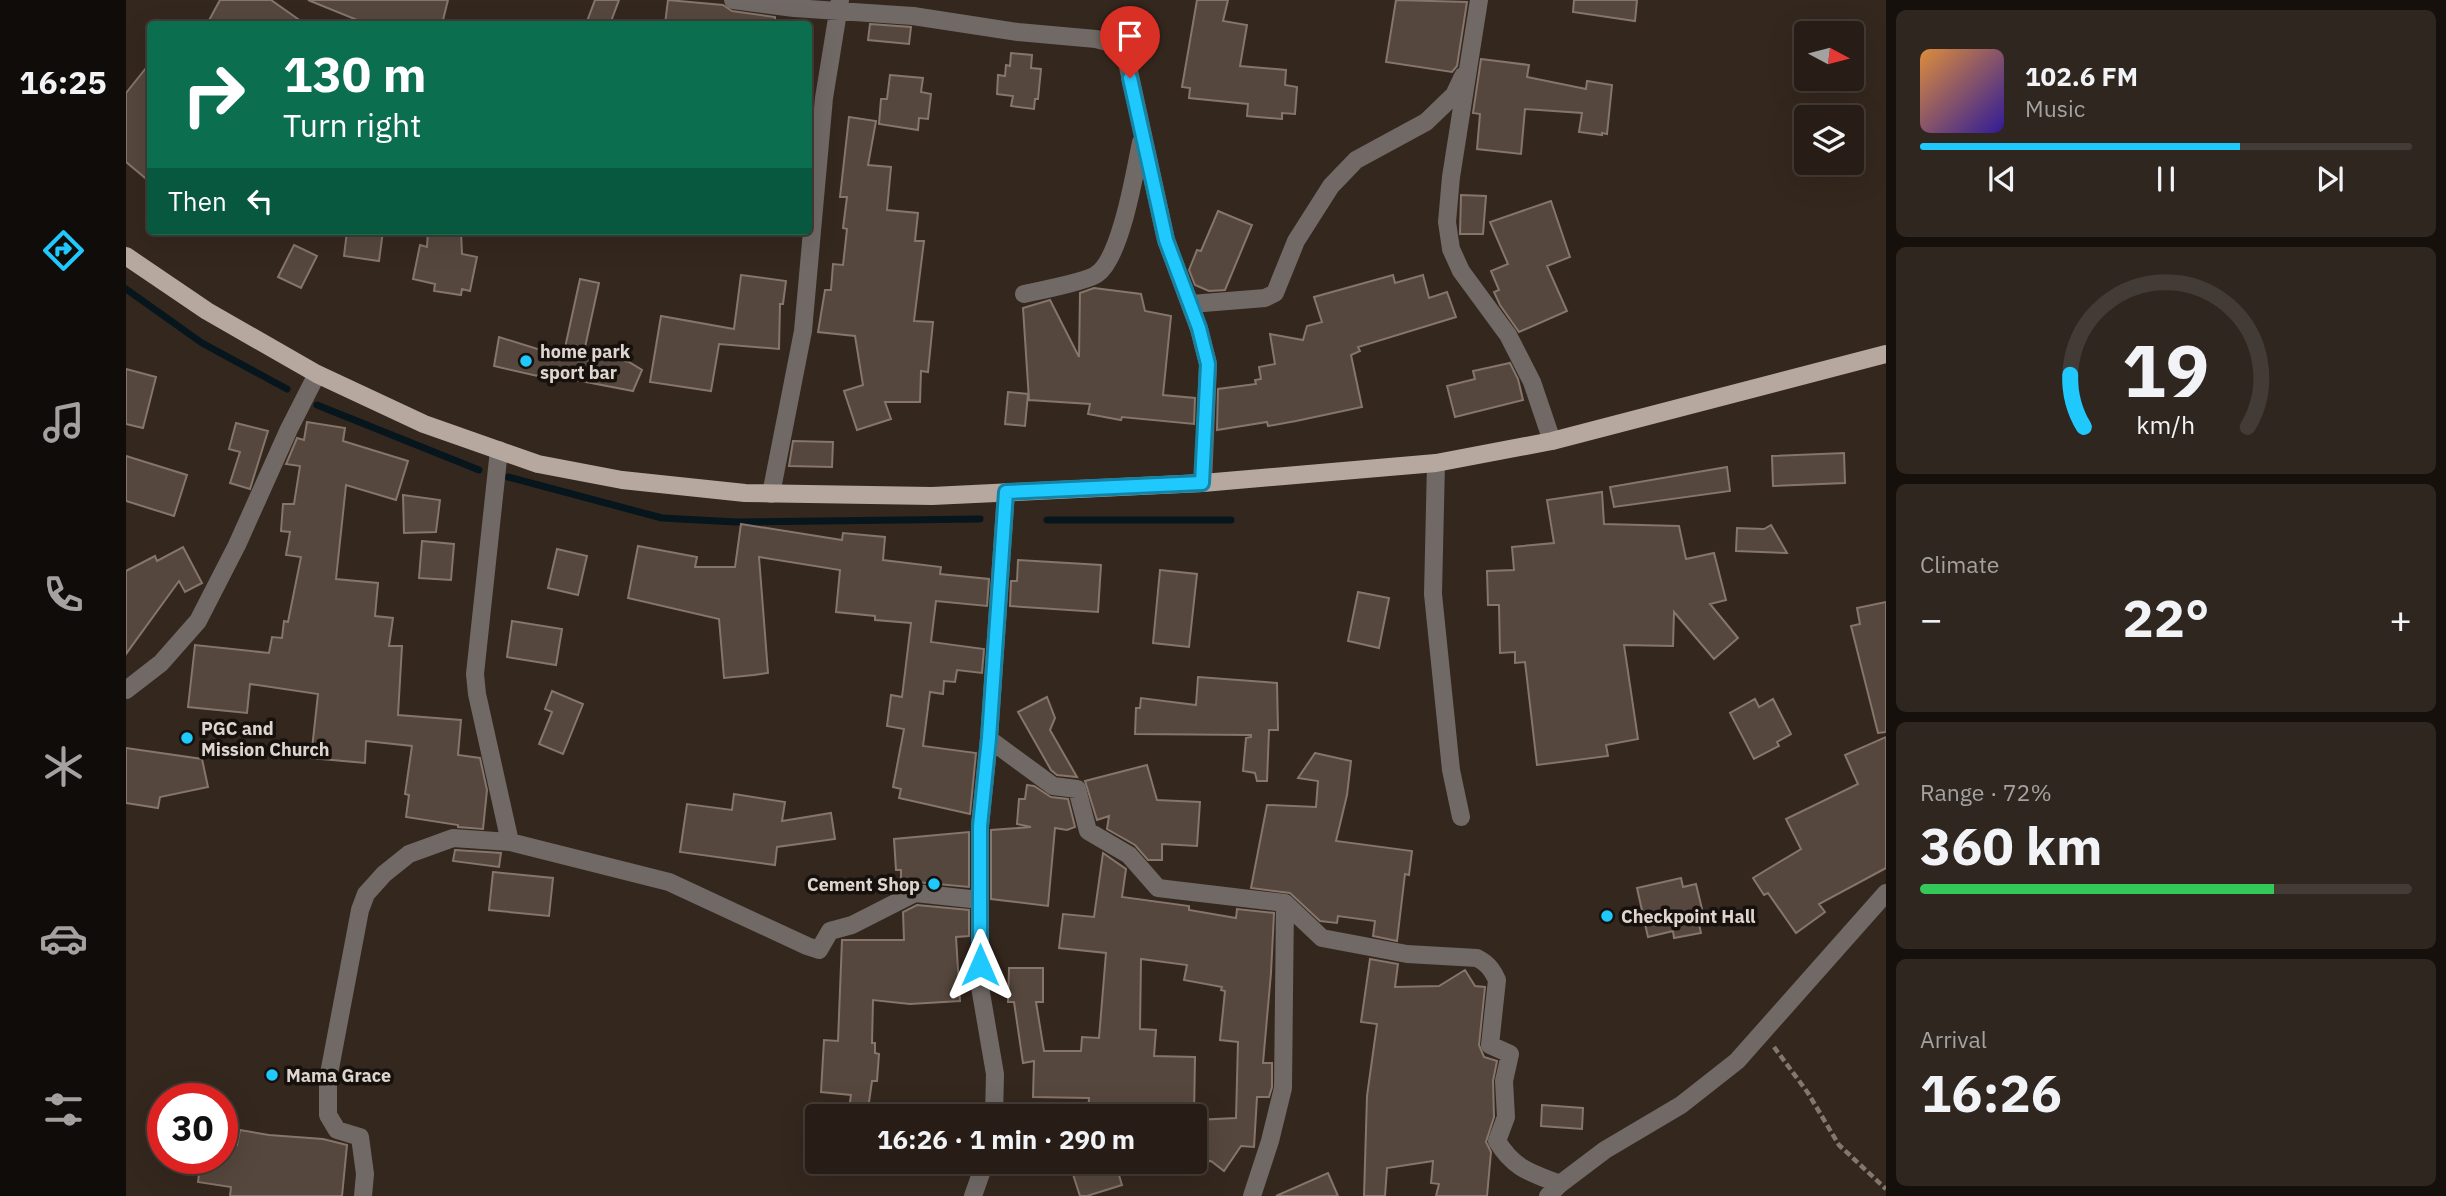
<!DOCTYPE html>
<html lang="en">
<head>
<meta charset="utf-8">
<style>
  body { margin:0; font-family:"IBM Plex Sans",sans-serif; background:#2f261f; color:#f1f3f6; height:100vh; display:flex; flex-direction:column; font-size:26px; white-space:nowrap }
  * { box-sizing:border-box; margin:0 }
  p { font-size:23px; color:#a4a2a1 }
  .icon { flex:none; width:38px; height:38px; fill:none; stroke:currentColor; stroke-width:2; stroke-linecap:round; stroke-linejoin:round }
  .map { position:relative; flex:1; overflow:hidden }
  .sheet { display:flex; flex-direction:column; gap:10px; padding:10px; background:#15100c; width:560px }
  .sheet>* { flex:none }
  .banner { position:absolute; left:21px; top:21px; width:665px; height:214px; border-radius:7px; box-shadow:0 7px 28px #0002,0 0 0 2px #433b35; background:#0b6e4f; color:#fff; overflow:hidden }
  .needle { width:46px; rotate:97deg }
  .fabs { position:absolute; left:1668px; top:21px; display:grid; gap:14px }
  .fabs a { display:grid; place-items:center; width:70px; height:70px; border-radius:7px; background:#271d16; box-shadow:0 7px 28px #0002,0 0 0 2px #433b35; font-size:35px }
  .speed { position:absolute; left:21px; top:1083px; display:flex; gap:14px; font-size:35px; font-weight:700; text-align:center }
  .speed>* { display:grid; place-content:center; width:91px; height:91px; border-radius:50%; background:#271d16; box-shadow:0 7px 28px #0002,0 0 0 2px #433b35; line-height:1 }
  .speed .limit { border:10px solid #d22; background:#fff; color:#111 }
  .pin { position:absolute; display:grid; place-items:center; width:60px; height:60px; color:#fff; margin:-72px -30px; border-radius:50% 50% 50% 0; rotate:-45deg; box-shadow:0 0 7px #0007 }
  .pin .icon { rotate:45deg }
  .me { position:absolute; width:77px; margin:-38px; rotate:0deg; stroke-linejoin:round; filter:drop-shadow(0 0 5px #0008) }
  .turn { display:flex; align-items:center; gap:24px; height:147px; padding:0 21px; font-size:32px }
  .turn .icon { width:91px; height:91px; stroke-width:2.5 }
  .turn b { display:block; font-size:49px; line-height:60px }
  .then { display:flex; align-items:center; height:66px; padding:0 21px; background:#0003; gap:14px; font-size:26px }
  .big { font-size:52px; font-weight:700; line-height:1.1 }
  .sheet .widget { flex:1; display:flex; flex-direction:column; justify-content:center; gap:10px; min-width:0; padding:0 24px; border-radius:10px; background:#2f261f }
  .sheet .dial { align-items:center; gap:0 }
  .dial svg { height:182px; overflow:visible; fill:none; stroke:#433b35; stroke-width:7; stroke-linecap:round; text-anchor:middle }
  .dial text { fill:#f1f3f6; stroke:none }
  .song { display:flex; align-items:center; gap:21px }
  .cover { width:84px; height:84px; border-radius:10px; background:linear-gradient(135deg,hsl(30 70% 55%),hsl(250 70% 35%)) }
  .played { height:7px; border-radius:4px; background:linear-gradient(90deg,#20c9fd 65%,#433b35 65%) }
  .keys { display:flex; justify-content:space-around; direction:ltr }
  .heat { display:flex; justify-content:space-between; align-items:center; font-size:38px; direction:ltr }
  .charge { height:10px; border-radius:5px; background:linear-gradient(90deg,#34c759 72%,#433b35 0) }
  .trip { position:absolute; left:679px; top:1104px; width:402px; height:70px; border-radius:7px; background:#271d16; box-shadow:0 7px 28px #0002,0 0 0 2px #433b35; font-weight:700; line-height:70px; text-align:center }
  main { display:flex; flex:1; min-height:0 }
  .menu { display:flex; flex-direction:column; width:126px; justify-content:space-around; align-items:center; background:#100c09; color:#a4a2a1 }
  .menu .icon { width:49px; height:49px }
  .menu .selected { color:#20c9fd }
  .menu b { font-size:32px; color:#f1f3f6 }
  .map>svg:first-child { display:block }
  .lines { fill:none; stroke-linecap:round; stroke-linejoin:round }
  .stream { stroke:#06161c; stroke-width:7 }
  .building { fill:#55473d; stroke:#85756b; stroke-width:2 }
  .path { stroke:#837870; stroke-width:4.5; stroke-dasharray:7 3.5; stroke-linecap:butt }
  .minor { stroke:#706965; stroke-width:18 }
  .major { stroke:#b7a89f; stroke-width:18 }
  .route-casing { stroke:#1583a4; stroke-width:18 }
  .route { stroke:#20c9fd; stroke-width:12 }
  .poi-dot { fill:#20c9fd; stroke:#17110d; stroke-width:2.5 }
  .labels { text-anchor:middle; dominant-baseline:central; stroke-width:7; stroke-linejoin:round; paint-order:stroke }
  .poi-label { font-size:18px; font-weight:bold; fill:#ded5cf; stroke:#17110d; text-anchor:start }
</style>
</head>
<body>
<main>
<nav class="menu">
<b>16:25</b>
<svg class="icon selected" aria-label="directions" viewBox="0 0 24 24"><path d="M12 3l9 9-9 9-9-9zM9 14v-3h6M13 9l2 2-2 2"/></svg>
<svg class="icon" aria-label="music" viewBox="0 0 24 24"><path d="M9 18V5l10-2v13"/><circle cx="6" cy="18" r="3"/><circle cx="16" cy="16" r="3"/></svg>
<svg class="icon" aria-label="phone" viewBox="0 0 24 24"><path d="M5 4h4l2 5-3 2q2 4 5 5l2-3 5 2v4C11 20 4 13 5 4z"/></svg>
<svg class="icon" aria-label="climate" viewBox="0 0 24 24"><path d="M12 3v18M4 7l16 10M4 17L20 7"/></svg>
<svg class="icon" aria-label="car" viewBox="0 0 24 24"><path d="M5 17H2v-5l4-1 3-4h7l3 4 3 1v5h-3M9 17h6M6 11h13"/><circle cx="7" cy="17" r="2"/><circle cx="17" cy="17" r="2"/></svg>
<svg class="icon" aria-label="filters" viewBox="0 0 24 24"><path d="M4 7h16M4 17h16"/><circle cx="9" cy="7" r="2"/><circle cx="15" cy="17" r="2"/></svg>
</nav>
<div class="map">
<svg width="1760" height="1196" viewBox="0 0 1760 1196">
  <rect width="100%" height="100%" fill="#34271e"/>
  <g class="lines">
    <path class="stream" d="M0,289L76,343L161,389
      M191,405L353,470
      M382,477L536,518L610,522L854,519
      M921,520H1105"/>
  </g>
  <path class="building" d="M94,0H145L179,24H81Z
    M182,0H322L316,24H241Z
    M469,0H493L484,24H460Z
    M542,0L597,5L606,11L649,17V24H539Z
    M1071,0H1102L1097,21L1121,25L1114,66L1160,70L1159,85L1171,87L1169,114L1156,113V119L1121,116L1122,104L1063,98L1064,88L1056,87Z
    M1270,0L1341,2L1331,66L1326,72L1260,62Z
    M1448,0H1511L1509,21L1447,12Z
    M744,24L785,27L783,44L742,40Z
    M885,53L906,55L905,68L915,69L912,99H909L908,109L885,106L887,96L871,94L872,75L879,76L880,65L884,66Z
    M1355,59L1403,65L1401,77L1460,89L1461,81L1486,85L1481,134L1476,133V135L1453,132L1456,113L1399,109L1395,154L1351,149L1354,114L1347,113Z
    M24,63V182L0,162V93Z
    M764,75L797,78L795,92L805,94L802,119L793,118L792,130L753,124L755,99H761Z
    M723,117L750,121L742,165L765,167L761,210L792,213L789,241H798L788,321L807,322L802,372L795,371L794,402H759L765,419L731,430L718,391L737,385L729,336L692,332L699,290H705L707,264L717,265L721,229L717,228L721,197H714Z
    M1335,195L1360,196L1357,234H1334Z
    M1425,201L1444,257L1421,266L1441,311L1393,332L1374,305L1368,292L1373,290L1365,271L1382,264L1364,222Z
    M1092,211L1126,225L1099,290L1083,291L1069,285L1063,270L1071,250L1075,251Z
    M221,231H257L253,261L218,256Z
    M302,231H335L336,254L351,257L344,291L336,289L335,295L308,291L309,284L287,279L294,245L301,247Z
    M168,245L191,256L175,288L152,277Z
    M615,275L660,281L657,304H654L653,349L593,344L585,391L524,382L535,316L608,329Z
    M1267,275L1269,283L1297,275L1303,298L1321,292L1330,317L1232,347L1234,351L1225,355L1236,407L1170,421L1142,426L1141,422L1091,430L1092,389L1130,384L1129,380L1135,379L1133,367L1149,364L1144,334L1177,340L1181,326L1196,322L1188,297Z
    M454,279L473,283L458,352L503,362L516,370L507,391L429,376V380L368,366L373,337L437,357Z
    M968,288L1015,294L1019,311L1045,316L1037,395L1069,398L1068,424L996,417L995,420L962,414L964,404L903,400L897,308L924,300L953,357L954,293Z
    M1384,363L1392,379L1397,400L1329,417L1321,386L1349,379L1347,371Z
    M0,369L30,377L17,428L0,424Z
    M882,392L902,394L899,426L879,424Z
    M181,422L219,428L217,441L282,461L270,500L220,485L210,579L252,583L249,616L267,618L263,646H276L272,715L335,720L332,755L354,758L361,790L357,829L332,827V825L280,817L283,795L279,794L286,746L240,741L239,763L185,758L192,694L124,684L121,713L62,707L69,645L143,653L146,637L156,638L158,621L162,622L175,557L160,555L164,532L155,531L157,504H168L174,466L160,464L161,462L171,438L178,440Z
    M110,423L142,431L124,489L104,483L114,452L103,449Z
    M667,441L707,442L706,467L663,466Z
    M1718,453L1719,483L1647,486L1646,456Z
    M0,456L61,475L48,516L0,501Z
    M1601,467L1604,491L1488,507L1484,487Z
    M1476,492L1478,524L1553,526L1560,559L1588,553L1600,600L1584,604L1612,638L1588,659L1548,612L1547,646L1498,645L1512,739L1480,745L1482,756L1411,765L1399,662L1389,663V652L1374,653L1373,605H1362L1361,571L1388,570L1386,547L1428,543L1421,500Z
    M277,495L314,500L310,532L278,533Z
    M615,524L716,540L717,533L759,537L757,560L815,567L814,574L863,579L861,606L810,601L805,642L858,649L856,673L831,670L829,682L818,681L817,694L804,692L797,746L850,753L844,814L773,798L775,789L767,787L778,729L761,726L765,695L776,697L785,623L749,620V616L710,612L714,570L633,557L642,673L628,675L598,678L593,619L502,598L512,546L571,557L569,567H609Z
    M1645,525L1661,553L1610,551L1611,528L1638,529Z
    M296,541L328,544L325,580L293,578Z
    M57,547L76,583L59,592L53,581L0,654V571L29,556L31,561Z
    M431,549L461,556L452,595L422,588Z
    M892,560L975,565L972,612L884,606L885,581H891Z
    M1034,570L1071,574L1063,647L1027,643Z
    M1232,592L1263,598L1253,648L1222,641Z
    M1760,602V732L1752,733L1725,626L1734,624L1731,608Z
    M386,621L436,629L430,665L381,657Z
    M1072,677L1151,683L1152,730H1143L1141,781H1131L1129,773L1117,771L1120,738L1125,737V735L1009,734L1010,708H1014L1015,698L1070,705Z
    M426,691L457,704L437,754L413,744L426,712L419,709Z
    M921,697L929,718L924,730L951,777L931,775L925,770L892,712Z
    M1629,699L1633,707L1647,699L1665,734L1651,742L1653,746L1628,759L1604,713Z
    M1760,737V868L1693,904L1699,912L1670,933L1642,893L1638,895L1627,878L1675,849L1660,819L1732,784L1719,755Z
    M0,748L76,759L82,787L34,797L32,808L0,803Z
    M1189,753L1225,761L1221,795L1210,841L1286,851L1283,875L1279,874L1271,941L1247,936L1249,921L1212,916L1211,923L1194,921L1164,893L1125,888L1141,805L1190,807L1192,781L1172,778Z
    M1021,765L1031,800L1074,802L1071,846L1036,844V860H1022L1009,845L981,829L983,816L971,820L959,781Z
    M901,785L908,786L925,797L942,799L949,827L941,830L929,828L922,906L865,899V830L905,827L891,824L893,799H899Z
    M608,794L659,802L656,821L705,813L709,839L651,847L649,865L554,852L561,804L606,810Z
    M843,832V887L790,882L775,887V870H770L768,839Z
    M329,850L375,853L373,867L327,861Z
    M977,853L1000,869L996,897L1063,906V910L1110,918L1111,909L1148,913L1145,973L1137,1063H1146V1087L1143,1097H1131L1128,1147L1115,1146L1098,1171L1085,1161L1069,1162V1120L1110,1118L1112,1042L1094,1040L1099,991L1095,990L1096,987L1058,980L1061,965L1015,959L1014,1029L1030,1030L1028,1056L1069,1057L1068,1116H962L963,1098L907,1097L908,1061L897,1063L888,1002H882L883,968H917V1002H910L918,1051H955L956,1037L973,1038L980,953L933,948L937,914L968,917Z
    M367,872L427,878L423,916L363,910Z
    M1555,878L1557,887L1570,884L1577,913L1571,915L1575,933L1548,938L1547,931L1522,937L1511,888Z
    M791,905L843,910V936L830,937L834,1001L784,1004L747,1000L746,1043H749V1053L753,1054L751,1081H746L741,1116H722L725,1095L695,1092L698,1040L712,1041L716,940H778L777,912Z
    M1244,959L1272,964L1269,987L1313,986L1339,970L1349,986L1359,987L1353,1045L1358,1057L1371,1061L1367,1081L1368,1117L1360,1142L1365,1152L1361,1196H1310L1313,1184L1305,1183L1307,1161L1261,1168L1259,1196H1238L1241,1096L1251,1024L1235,1022Z
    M1416,1105L1457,1108L1456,1129L1415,1126Z
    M114,1130L143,1135L197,1139L221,1145L216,1196H104L105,1187L72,1182L75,1158H96V1143L111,1145Z
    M943,1162H989L996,1185L961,1196H954Z
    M1202,1173L1212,1196H1150Z"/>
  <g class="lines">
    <path class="path" d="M1648,1047L1682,1093L1713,1145L1760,1189"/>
    <path class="minor" d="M607,0L668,8L787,16L892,32L970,39L985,43L994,49L1001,62L1040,240L1073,329L1082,364L1077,483
      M1353,0L1325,177L1321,222L1325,249L1335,271L1382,335L1406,382L1426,441
      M898,294C912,291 963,281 971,274C995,258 1009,171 1015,142
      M1065,304L1139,298L1149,293L1170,241L1205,186L1230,160L1300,122L1328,95L1337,76
      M373,450L349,674L351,694L384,842
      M1310,463L1307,594L1325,770L1335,817
      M645,494L677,331L698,98L714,0
      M0,690L35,663L72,621L111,545L163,429L191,374
      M863,739L927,786L951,789L962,831L1003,855L1032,888L1159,903L1196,938L1281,954L1351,958C1361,963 1366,969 1371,980L1364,1045L1384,1054L1378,1081L1380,1117L1371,1141C1388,1169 1405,1173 1434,1184
      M868,1116L869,1074L854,987V826L863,739L880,492
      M237,1196L239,1174L234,1137L211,1130L202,1115V1079L234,910L240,894L258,874L283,854L327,838L384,842L543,882L681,946L693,950L704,931L726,925L789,893L854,900
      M847,1196L859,1162
      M1126,1196L1144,1141L1157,1088L1159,903
      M1422,1196L1434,1184L1479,1150L1555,1105L1611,1061L1760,893"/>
    <path class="major" d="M0,256L81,311L191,374L298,424L412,464L496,480L619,493L806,496L1077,483L1310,463L1426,441L1760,354"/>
  </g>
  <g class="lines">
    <defs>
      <path id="route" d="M854,965V826L863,738L880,492L1076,483L1082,364L1073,328L1040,240L1004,78"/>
    </defs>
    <use href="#route" class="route-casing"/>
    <use href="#route" class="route"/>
  </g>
  <g class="poi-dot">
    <circle cx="400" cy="361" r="7"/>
    <circle cx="61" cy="738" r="7"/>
    <circle cx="808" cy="884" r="7"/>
    <circle cx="1481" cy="916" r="7"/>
    <circle cx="146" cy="1075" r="7"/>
  </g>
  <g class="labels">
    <g class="poi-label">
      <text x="414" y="351">home park<tspan x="414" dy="21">sport bar</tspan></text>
      <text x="75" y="728">PGC and<tspan x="75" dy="21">Mission Church</tspan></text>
      <text x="794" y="884" text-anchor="end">Cement Shop</text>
      <text x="1495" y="916">Checkpoint Hall</text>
      <text x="160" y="1075">Mama Grace</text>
    </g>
  </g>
</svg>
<div class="fabs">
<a><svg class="needle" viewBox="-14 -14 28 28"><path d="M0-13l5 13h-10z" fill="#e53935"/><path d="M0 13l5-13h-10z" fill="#a4a2a1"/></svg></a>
<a><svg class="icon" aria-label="layers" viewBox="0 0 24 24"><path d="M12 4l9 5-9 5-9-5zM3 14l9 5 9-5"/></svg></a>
</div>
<div class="speed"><div class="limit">30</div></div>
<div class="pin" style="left:1004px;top:78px;background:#d93025"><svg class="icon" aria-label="arrive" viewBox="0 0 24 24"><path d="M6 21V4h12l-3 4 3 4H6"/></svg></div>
<svg class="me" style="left:854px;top:965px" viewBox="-20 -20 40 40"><path d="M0-17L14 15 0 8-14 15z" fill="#20c9fd" stroke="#fff" stroke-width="4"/></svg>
<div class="trip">16:26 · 1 min · 290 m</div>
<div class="banner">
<div class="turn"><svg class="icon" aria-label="right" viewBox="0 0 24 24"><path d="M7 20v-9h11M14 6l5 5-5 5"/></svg><div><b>130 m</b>Turn right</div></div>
<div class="then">Then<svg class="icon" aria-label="left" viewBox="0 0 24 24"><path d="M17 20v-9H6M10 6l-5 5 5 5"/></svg></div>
</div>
</div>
<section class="sheet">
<div class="widget">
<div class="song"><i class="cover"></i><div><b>102.6 FM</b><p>Music</p></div></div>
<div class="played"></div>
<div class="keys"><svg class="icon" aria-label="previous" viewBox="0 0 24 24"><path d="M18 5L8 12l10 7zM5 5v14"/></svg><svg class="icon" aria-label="pause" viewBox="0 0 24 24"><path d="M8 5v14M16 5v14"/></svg><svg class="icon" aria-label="next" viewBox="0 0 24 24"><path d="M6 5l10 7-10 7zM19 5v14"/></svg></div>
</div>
<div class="widget dial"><svg viewBox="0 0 100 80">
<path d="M14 69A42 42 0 1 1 86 69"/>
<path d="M14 69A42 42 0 0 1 8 46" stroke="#20c9fd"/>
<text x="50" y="56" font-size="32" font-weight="700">19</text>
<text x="50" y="72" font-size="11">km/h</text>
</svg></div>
<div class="widget"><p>Climate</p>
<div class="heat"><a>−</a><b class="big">22°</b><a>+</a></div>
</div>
<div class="widget"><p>Range · 72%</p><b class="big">360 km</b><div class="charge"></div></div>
<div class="widget"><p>Arrival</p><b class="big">16:26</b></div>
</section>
</main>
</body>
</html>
